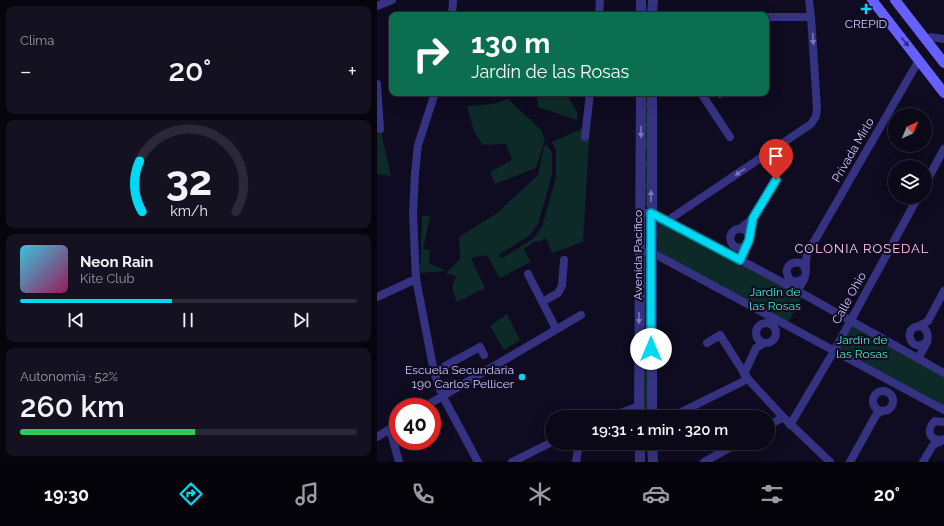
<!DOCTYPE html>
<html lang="es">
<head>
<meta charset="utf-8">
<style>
  body { margin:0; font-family:Raleway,sans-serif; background:#141121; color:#f1f3f6; height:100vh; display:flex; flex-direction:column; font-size:15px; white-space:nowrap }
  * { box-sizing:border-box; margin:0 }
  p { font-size:13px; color:#9a9aa2 }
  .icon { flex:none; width:22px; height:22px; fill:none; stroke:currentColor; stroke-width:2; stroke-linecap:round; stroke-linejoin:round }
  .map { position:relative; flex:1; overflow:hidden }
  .side { display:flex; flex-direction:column; gap:6px; padding:6px; background:#06040d; width:377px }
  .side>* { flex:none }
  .top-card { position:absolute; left:12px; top:12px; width:380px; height:84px; border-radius:8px; box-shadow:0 4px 16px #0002,0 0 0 1px #2b2937; background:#0b6e4f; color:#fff; overflow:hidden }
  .needle { width:26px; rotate:44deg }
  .controls { position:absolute; left:511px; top:108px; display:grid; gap:8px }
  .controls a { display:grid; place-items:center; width:44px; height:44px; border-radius:50%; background:#0b0818; box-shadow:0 4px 16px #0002,0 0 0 1px #2b2937; font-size:20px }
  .speed { position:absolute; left:12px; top:398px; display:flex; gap:8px; font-size:20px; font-weight:700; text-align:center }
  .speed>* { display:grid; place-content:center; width:52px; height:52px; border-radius:50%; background:#0b0818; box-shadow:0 4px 16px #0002,0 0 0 1px #2b2937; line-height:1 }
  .speed .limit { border:6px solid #d22; background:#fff; color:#111 }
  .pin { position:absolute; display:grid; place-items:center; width:34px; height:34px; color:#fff; margin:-41px -17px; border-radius:50% 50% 50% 0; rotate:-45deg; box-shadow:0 0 4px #0007 }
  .pin .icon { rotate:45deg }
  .me { position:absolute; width:44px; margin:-22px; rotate:0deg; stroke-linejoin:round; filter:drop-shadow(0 0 3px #0008) }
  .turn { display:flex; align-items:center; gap:14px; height:84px; padding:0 16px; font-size:18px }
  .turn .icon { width:52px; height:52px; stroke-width:2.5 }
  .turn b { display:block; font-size:28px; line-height:34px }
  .big { font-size:30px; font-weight:600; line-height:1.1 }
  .side .card { flex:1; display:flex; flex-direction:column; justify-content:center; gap:6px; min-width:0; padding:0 14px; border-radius:8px; background:#141121 }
  .side .dial { align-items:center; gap:0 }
  .dial svg { height:104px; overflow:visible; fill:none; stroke:#2b2937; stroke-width:7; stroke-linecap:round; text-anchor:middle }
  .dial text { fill:#f1f3f6; stroke:none }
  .song { display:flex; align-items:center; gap:12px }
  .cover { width:48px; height:48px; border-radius:6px; background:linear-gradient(135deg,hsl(190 70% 55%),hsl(330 70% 35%)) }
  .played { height:4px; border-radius:2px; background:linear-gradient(90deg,#00d9f4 45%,#2b2937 45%) }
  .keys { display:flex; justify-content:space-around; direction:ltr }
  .heat { display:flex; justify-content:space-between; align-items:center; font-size:22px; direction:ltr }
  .charge { height:6px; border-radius:3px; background:linear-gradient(90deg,#34c759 52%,#2b2937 0) }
  .trip { position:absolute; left:168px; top:410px; width:230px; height:40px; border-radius:20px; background:#0b0818; box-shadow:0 4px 16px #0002,0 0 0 1px #2b2937; font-weight:600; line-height:40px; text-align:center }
  .dock { display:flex; height:64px; justify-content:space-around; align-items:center; background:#04030a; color:#9a9aa2 }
  .dock .icon { width:28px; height:28px }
  .dock .current { color:#00d9f4 }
  .dock b { font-size:18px; color:#f1f3f6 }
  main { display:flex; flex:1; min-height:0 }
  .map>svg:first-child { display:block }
  .grass { fill:url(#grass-tufts) }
  .park { fill:#0d2a29 }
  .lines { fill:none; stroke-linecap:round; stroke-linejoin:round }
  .minor { stroke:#363282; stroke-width:8 }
  .tertiary { stroke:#363282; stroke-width:10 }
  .secondary { stroke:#6660ff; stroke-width:10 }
  .oneway { fill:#7b76ba }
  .oneway2 { fill:#322d79 }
  .route-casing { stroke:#008d9f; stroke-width:10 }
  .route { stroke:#00d9f4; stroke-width:7 }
  .poi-dot { fill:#00d9f4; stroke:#0f0b20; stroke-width:1.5 }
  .labels { text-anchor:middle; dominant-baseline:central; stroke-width:4; stroke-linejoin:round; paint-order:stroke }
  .poi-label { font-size:12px; fill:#d0c9ff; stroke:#0f0b20 }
  .street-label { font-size:12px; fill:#d0c9ff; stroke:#0f0b20 }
  .park-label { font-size:12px; fill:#4de8c3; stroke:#0f0b20 }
  .neighbourhood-label { font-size:13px; letter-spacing:1px; fill:#ffcbec; stroke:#0f0b20 }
</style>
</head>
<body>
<main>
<section class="side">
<div class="card"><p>Clima</p>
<div class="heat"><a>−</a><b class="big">20°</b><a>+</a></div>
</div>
<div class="card dial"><svg viewBox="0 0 100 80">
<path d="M14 69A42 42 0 1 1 86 69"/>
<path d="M14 69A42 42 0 0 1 12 30" stroke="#00d9f4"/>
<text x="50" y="56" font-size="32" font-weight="700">32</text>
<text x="50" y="72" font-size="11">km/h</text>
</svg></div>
<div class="card">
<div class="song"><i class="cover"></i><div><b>Neon Rain</b><p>Kite Club</p></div></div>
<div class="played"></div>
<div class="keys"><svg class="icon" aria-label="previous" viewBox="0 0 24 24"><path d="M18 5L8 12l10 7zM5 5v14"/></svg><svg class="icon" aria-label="pause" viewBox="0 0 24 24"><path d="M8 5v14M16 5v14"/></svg><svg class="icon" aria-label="next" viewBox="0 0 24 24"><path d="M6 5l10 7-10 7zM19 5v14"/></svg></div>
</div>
<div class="card"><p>Autonomía · 52%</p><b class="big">260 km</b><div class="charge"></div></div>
</section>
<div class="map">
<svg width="567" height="462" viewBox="0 0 567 462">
  <defs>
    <pattern id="grass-tufts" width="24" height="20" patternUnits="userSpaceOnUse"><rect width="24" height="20" fill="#0d2a29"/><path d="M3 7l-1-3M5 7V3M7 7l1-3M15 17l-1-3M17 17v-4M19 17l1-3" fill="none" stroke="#2f4849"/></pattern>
  </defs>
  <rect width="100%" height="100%" fill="#0f0b20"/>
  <path class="grass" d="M268,93H271L270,205H268Z"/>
  <path class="park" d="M160,93H189L200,112V120L161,107Z
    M131,99L164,130L168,140L159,168L118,184L113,172L135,160L129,144L106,145L97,131L90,106L116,104Z
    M213,123L206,242L175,253L169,238L162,242L159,241L147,249L154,262L123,278L110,255L94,258L108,288L80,302L75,288L79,276L69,273L83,259L82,237L120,213L161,175L167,146L170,145L175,153V175L161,224L153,235L123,254L122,256L125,258L156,239L165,227L179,177V151L175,142L207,128Z
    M0,130L4,132L14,176L0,174Z
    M45,216H53L46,249L53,250L52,263L69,271L43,273Z
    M279,219L426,295L411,323L281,253Z
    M269,256L271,417H267V263Z
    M130,314L143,340L127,350L113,326Z
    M476,323L567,376V408L460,352Z"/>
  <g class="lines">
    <path class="minor" d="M0,6L15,0
      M75,15L76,0
      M222,15L223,0
      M389,17H434
      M549,40L554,37L567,39
      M0,84L3,129
      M58,93L41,145L38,173L36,214L39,279L57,372L65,395L101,462
      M324,93L353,137
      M342,93L343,94
      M208,137L213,93
      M548,184L567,149
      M263,213H274L290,221L403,281L567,373
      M290,221L434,124L439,116L440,108L434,17L432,0
      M363,229L376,218L399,180
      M263,252H274L567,410
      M363,260C367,252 377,239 369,231C367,229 364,228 361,229C346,232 355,257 371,244
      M429,269V259L431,252L542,60
      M151,274L179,329
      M420,291C426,282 434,271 424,263C401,258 409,292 427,278
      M0,297L39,279
      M165,302L181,293L185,286L187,260
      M379 333a10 10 0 1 1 20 0a10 10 0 1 1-20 0Z
      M542,326L551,321L567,291
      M330,343L343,335L371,379L406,417L453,462
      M541,358C546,349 557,336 546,327C524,322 532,356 550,342
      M57,372L103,347L107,355
      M367,374L379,348L387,343
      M496 401a10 10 0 1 1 20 0a10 10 0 1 1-20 0Z
      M47,407L204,315
      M233,417L262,406
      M294,417L371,379
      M567,422L558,421C548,430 553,443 567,439
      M413,425L457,351L541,197
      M391,426L406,417
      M13,429L22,462
      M0,437L21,424
      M135,462L175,442
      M199,462L202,443
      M327,462L361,443
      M473,462L499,415L505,411
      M546,462L556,445L566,440"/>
    <path class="tertiary" d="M264,0V15
      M275,15L276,0
      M262,417L264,93
      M275,417V93
      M263,443V462
      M275,443L276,462"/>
    <path class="secondary" d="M495,0L567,93
      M518,0L567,63"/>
  </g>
  <defs><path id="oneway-solid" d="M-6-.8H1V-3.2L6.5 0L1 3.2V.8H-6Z"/></defs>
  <g class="oneway">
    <use href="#oneway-solid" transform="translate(436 39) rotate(87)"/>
    <use href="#oneway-solid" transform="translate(264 132) rotate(90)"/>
    <use href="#oneway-solid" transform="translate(363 172) rotate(146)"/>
    <use href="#oneway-solid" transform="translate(274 196) rotate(-90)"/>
    <use href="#oneway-solid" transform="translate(262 318) rotate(91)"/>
  </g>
  <use class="oneway2" href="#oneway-solid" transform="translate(528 42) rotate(52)"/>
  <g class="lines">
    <defs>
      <path id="route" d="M274,349V213L363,260L372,240L376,218L399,180"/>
    </defs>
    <use href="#route" class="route-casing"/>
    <use href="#route" class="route"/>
  </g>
  <g class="poi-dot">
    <path d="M487 3h4v4h4v4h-4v4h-4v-4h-4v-4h4z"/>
    <circle cx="145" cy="377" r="4"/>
  </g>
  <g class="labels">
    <g class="poi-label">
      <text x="489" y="24">CREPID</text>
      <text x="137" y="370" text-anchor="end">Escuela Secundaria<tspan x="137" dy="14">190 Carlos Pellicer</tspan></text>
    </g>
    <g class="street-label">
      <text transform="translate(476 150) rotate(-60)">Privada Mirlo</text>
      <text transform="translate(261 255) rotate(-90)">Avenida Pacífico</text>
      <text transform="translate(472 298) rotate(-61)">Calle Ohio</text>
    </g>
    <g class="park-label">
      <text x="398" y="292">Jardin de<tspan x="398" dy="14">las Rosas</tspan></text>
      <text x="485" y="340">Jardín de<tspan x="485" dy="14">las Rosas</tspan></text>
    </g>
    <g class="neighbourhood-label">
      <text x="485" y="248">COLONIA ROSEDAL</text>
    </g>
  </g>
</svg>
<div class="controls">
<a><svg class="needle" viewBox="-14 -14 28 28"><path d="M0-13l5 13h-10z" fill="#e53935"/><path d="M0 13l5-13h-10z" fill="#9a9aa2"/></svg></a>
<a><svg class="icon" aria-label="layers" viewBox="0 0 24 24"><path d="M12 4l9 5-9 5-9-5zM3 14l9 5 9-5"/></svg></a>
</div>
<div class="speed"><div class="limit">40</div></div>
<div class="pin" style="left:399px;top:180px;background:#d93025"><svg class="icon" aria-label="arrive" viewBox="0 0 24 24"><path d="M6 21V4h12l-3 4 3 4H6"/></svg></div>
<svg class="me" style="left:274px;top:349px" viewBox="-20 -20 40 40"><circle r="19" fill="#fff"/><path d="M0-13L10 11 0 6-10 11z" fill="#00d9f4"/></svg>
<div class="trip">19:31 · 1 min · 320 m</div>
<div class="top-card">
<div class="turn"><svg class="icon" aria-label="right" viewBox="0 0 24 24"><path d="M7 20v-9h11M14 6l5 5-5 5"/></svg><div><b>130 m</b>Jardín de las Rosas</div></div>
</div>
</div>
</main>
<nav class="dock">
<b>19:30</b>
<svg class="icon current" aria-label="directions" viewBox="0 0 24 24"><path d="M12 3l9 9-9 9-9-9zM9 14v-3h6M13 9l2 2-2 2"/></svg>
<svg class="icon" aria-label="music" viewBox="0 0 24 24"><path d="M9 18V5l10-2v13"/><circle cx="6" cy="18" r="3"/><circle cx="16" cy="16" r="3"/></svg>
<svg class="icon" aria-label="phone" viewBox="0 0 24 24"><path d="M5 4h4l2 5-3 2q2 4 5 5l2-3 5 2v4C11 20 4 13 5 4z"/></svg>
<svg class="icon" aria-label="climate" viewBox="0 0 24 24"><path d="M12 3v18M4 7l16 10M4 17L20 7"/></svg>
<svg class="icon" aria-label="car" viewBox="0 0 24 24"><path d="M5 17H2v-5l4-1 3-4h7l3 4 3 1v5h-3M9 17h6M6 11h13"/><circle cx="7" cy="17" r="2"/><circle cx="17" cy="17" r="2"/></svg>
<svg class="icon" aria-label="filters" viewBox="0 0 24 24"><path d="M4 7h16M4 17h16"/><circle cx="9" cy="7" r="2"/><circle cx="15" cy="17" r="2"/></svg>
<b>20°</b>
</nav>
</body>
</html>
